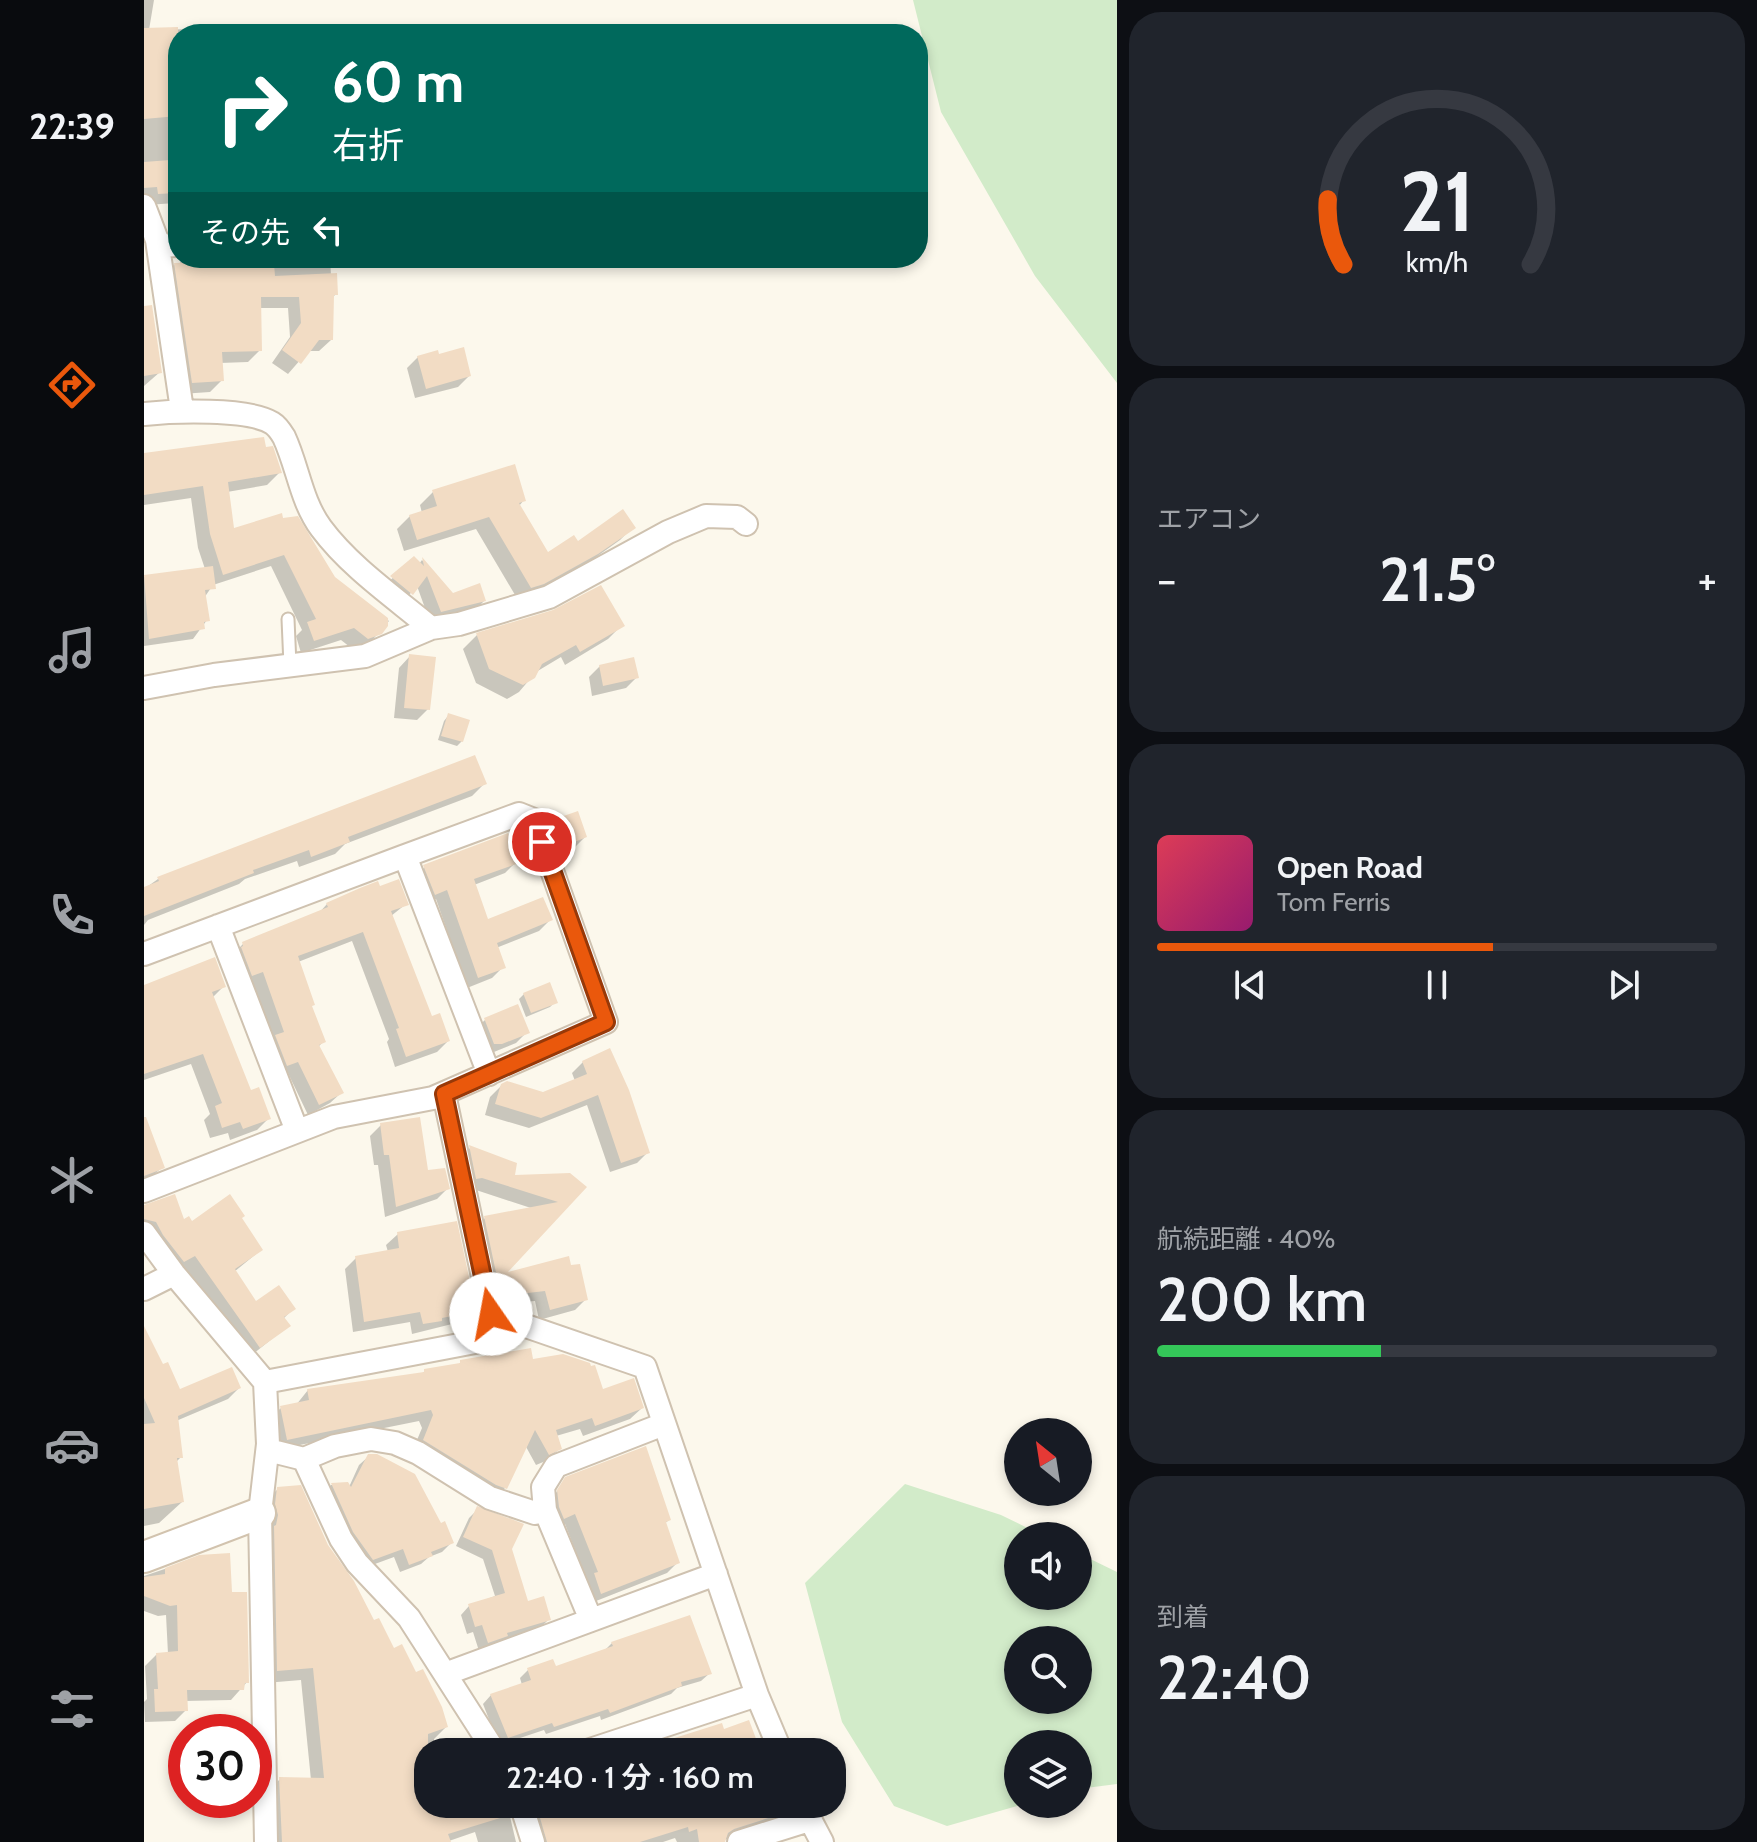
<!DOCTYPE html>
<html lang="ja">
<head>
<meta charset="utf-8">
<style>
  body { margin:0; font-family:Cabin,"Noto Sans JP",sans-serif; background:#20242c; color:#f1f3f6; height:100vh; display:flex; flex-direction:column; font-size:30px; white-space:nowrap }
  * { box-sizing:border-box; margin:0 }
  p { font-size:26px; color:#9ea1a6 }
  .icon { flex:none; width:44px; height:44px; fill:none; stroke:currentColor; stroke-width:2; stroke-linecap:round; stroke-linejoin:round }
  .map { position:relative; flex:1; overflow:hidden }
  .drawer { display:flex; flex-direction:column; gap:12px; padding:12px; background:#0d0f14; width:640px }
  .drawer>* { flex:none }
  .hud { position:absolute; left:24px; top:24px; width:760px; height:244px; border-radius:32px; box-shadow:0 4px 12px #0003; background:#00695c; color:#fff; overflow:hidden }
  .needle { width:52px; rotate:330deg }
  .buttons { position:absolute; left:860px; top:1418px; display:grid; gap:16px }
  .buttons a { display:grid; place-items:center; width:88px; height:88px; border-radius:50%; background:#171b24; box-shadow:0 4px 12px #0003; font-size:40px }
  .speed { position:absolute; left:24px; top:1714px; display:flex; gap:16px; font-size:40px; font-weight:700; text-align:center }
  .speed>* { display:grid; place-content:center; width:104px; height:104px; border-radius:50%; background:#171b24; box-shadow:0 4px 12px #0003; line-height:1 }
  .speed .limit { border:12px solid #d22; background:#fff; color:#111 }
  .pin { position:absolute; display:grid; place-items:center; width:68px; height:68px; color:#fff; margin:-34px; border:4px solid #fff; border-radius:50%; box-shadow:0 2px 8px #0007 }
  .me { position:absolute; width:88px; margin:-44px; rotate:348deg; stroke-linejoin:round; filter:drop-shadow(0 0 6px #0008) }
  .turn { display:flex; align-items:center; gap:28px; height:168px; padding:0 32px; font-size:36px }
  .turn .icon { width:104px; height:104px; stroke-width:2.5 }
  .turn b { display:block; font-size:56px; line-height:68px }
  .then { display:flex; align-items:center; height:76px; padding:0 32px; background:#0003; gap:16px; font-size:30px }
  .big { font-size:60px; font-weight:600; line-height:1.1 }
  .drawer .card { flex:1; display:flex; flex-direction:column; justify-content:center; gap:12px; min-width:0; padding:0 28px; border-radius:32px; background:#20242c }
  .drawer .dial { align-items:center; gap:0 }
  .dial svg { height:208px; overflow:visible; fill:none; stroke:#363941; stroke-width:7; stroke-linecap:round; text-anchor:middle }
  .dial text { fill:#f1f3f6; stroke:none }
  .song { display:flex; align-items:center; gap:24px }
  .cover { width:96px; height:96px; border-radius:12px; background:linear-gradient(135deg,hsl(350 70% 55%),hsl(320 70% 35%)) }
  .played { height:8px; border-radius:4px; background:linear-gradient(90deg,#ea580c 60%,#363941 60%) }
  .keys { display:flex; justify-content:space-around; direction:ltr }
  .heat { display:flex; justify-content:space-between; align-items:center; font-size:44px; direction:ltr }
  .charge { height:12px; border-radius:6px; background:linear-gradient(90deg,#34c759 40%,#363941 0) }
  .trip { position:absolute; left:270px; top:1738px; width:432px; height:80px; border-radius:32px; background:#171b24; box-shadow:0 4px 12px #0003; font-weight:600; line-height:80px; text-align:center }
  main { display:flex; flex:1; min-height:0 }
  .dock { display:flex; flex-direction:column; width:144px; justify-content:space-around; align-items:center; background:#090b0e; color:#9ea1a6 }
  .dock .icon { width:56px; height:56px }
  .dock .on { color:#ea580c }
  .dock b { font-size:36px; color:#f1f3f6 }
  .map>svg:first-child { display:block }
  .green { fill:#d2ebc9; fill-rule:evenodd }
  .shadow { fill:#0003 }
  .building { fill:#f2dcc4 }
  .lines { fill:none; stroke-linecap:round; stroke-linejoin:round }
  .lane-casing { stroke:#cfc2b0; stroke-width:15 }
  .street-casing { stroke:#cfc2b0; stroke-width:26 }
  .secondary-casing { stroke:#d2c3ae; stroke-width:34 }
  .lane { stroke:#fff; stroke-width:11 }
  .street { stroke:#fff; stroke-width:22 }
  .secondary { stroke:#fff; stroke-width:30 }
  .route-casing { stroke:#983908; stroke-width:20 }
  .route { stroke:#ea580c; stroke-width:14 }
</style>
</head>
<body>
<main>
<nav class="dock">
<b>22:39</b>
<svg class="icon on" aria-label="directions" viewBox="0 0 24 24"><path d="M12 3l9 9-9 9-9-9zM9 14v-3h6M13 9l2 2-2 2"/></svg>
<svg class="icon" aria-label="music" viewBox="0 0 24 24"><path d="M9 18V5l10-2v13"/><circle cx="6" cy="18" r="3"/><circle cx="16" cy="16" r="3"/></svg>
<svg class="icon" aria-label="phone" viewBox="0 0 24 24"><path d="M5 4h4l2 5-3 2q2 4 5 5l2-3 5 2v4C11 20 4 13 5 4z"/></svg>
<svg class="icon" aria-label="climate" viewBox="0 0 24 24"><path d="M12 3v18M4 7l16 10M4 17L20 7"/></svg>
<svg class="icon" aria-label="car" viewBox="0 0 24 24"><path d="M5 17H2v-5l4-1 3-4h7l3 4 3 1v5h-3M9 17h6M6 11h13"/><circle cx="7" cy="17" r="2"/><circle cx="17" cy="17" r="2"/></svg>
<svg class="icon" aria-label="filters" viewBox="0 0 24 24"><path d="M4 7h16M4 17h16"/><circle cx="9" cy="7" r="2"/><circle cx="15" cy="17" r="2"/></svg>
</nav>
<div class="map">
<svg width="973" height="1842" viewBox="0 0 973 1842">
  <rect width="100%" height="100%" fill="#fcf8ec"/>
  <path class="green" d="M769,0H973V383L891,276L797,112Z
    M761,1484L857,1515L900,1536H874V1596H934V1553L973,1572V1784L934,1789V1744H874V1804H880L803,1826L750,1806L698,1722L661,1583ZM874,1640H934V1700H874Z"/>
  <path class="shadow" d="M0,0H10L5,30L49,29V34H34V251L32,203L2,205L0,198Z
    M37,258H67V263L93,267L145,265V258H186L187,275L192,294L188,298L187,340L175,351H164L144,374L128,363L146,337L144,308H115L116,350L104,362L76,363L78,380L66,392L37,394L20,276L31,264H36Z
    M0,308L16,372L0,386Z
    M274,357L325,376L314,387L271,398L263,368Z
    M120,450L136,472L123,485L83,492L88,531L137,516L189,578L245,621L223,646L211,651L197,640L157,653L152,636L158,630L127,566L69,585L60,598L63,620L49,639L0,646V577L61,569L54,548L47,498L0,505V455Z
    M289,492L380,500L375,506L403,554L489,527L476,540L438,567L385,596L374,600L332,529L260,551L253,529L266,516L278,513L276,505Z
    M270,558L275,564L278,560L308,595L340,601L330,611L286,622L273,586L257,604L238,588Z
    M478,625L464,639L421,665L417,657L392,672L375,692L363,699L332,683L319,649L333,635Z
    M266,656L284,709L273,720L250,718L255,668Z
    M456,666L493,677L482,688L448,696L445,677Z
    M304,716L318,741L313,746L294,740L300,721Z
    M340,784L328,796L201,844L191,854L155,867L153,861L101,879L95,884L4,920L0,925V889L14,879Z
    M406,823L441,837L430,848L404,857L395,834Z
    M372,862L361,873L330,885L343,921L406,920L395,931L352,948L359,967L348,978L323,988L292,899L280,904L270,878L281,867Z
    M235,888L262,904L247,916L286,1019L304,1041L293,1052L251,1067L243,1042L245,1039L208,941L154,962L166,1008L179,1042L174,1047L197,1093L186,1103L164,1115L143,1071L132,1075L129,1040L108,982L98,986L88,955L99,944L174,914L183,904Z
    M80,986L68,998L106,1092L125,1118L113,1130L86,1140L84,1133L66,1138L60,1120L66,1114L47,1064L0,1080V988Z
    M380,994L411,1002L406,1007L382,1017L375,999Z
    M341,1020L383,1032L372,1043L340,1056L330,1030Z
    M439,1062L504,1152L493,1163L466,1172L443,1105L385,1128L341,1115L346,1097L358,1085L399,1094L431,1081L428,1073Z
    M0,1121L19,1167L0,1182Z
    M237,1125L282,1173L304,1188L293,1199L241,1217L234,1165H230L226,1136Z
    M326,1148L369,1177L440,1188L358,1276L442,1299L431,1310L395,1320L391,1301L347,1305L330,1229L341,1218L390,1209L326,1188L315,1158Z
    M0,1206L47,1223L96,1218L117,1250L90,1272L112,1304L149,1309L139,1319L144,1326L104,1358L39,1266L29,1271L0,1232Z
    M254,1234L325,1302L327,1311L316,1322L268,1334L266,1322L209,1332L201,1269L212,1258L244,1252L242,1245Z
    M0,1331L19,1366L35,1391L95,1388L84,1399L32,1421L37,1457L32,1462L38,1502L15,1523L0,1526Z
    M317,1362H387L498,1408L486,1419L439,1436L436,1429L412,1436L416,1448L404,1460L392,1465L381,1445L361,1488L349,1500L268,1452L278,1428L275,1421L131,1450L125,1419L137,1408L152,1405L164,1390L276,1375L281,1371L313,1366Z
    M225,1456L307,1543L298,1552L285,1557L277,1564L256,1572L250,1557L220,1568L179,1494L187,1485L203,1484L205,1487L215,1465Z
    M423,1479L525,1520L520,1524L533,1563L523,1573L447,1603L441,1586L444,1583L421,1524L409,1526L404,1503Z
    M134,1489L183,1546L229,1623L302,1727L290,1739L289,1752H284V1804H363L372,1842H334L331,1832L302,1842H125L123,1792L136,1779L167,1780L157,1680L121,1683V1501Z
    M334,1509L366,1549L382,1603L405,1619L396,1628L358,1640L353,1644L335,1651L329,1632L323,1634L317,1615L325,1606L351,1596L339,1559L312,1546L325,1518Z
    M56,1557L87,1595L103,1682L87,1700L41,1701L42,1710L31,1721L1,1722L0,1702L3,1699L1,1666L12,1655L24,1654L22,1615L14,1616L0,1611V1576Z
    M468,1643L566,1673L557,1681L533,1688L527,1694L457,1720L456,1716L402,1734L400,1730L355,1745L339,1704L347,1695L378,1685L376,1678L384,1670L411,1668L460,1651Z
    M369,1804H635L638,1813L625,1825L580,1840V1842H533L531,1838L519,1842H388Z"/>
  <path class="building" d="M34,27V116L0,119V28Z
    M26,160L34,161L32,193L14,194L13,187L0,188V162Z
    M95,260V265L130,264L131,276L193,273L194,295H190L189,340H175L157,364L138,350L157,323L155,297H117L118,351L78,352L80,381L48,383L30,263Z
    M8,305L18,373L0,376V306Z
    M320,347L327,376L282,389L273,356L294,350L295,354Z
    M120,437L122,447L129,446L138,473L84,482L90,528L138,513L139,518L154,516L191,577L244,618V626L238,634L224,639L210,628L170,641L163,622L172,619L140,555L79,575L66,534L59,486L0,495V453Z
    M371,464L382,501L375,503L404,552L430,535L434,541L479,509L492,528L454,554L400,584L387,588L345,517L273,540L265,515L293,506L288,490Z
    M270,556L280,566L278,557L309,593L336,583L342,601L297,612L283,576L269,595L246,576Z
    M69,566L72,589L61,590L66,621L60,622L61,629L5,639L0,575Z
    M457,585L481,626L436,652L432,645L398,664L391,678L379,685L345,669L332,633L409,610Z
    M265,654L292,657L286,710L260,708Z
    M490,657L495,678L459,686L455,665Z
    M304,713L326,720L319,742L297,736Z
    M331,755L343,784L204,837L206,842L167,857L165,850L109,870L110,873L0,916V887L15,881L13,877Z
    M434,811L443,837L415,848L405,821Z
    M364,833L375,863L330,879L344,919L399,897L409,920L353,943L362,968L334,978L303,890L291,895L279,865Z
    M255,879L265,905L247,911L288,1016L296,1013L306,1041L262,1057L252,1029L255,1028L219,932L154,956L171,1005L168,1006L182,1042L175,1045L200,1093L175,1105L154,1062L143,1066L131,1035L140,1032L119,972L108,976L97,947L99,946L98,942L184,907L182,903L216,888L234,881L236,886Z
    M71,957L82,987L68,992L107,1090L115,1087L127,1119L99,1129L96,1122L78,1128L71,1106L78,1103L59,1054L0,1074V985Z
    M406,982L414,1003L387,1013L379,993Z
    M374,1004L386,1033L358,1044H350L340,1018Z
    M466,1048L485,1090L506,1153L477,1163L454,1095L397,1118L351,1104L357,1084L363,1081L399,1092L443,1074L438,1061Z
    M0,1117H2L21,1168L0,1176Z
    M276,1117L284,1170L301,1168L306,1189L252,1207L245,1155H240L236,1123Z
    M325,1145L373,1163L371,1175L426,1173L443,1187L364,1272L425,1256L427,1265L436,1264L444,1300L406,1310L401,1291L357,1296L340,1216L414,1202L338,1178L332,1179Z
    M31,1194L40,1219L45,1216L48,1221L86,1194L101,1216L98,1218L119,1250L91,1269L112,1301L135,1285L152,1309L140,1317L147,1326L116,1348L51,1256L40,1262L19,1235L12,1222L0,1219V1205Z
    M313,1221L330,1300L327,1301L329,1312L298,1318V1321L279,1324L276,1312L220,1322L211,1256L255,1248L253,1232Z
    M0,1326L19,1364L24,1362L36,1389L88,1367L97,1388L34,1416L39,1458H33L40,1502L0,1509V1424L11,1423L0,1398Z
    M387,1348L389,1359L419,1354L446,1363L447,1366L451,1365L459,1389L490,1378L500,1408L451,1426L448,1418L412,1430L418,1449L405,1455L391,1430L363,1489L352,1485L279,1440L289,1415L287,1410L143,1440L136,1406L165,1400L163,1389L280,1372V1369L316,1363V1360Z
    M502,1446L527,1520L522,1522L536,1563L457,1594L450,1573L454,1572L431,1514L420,1519L415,1507L413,1490L421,1477Z
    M224,1454H233L271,1474L297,1523L301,1521L310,1543L287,1552L289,1556L265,1565L259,1549L229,1560L209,1532L187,1483L204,1482L207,1487Z
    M157,1485L184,1545L210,1581L230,1620L235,1618L250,1648L258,1644L272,1672L279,1669L298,1707L304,1727L284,1734V1804H363L366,1815L304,1834L307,1842H138L135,1777L180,1778L169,1668L133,1671L130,1526L132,1525L134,1515L131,1504L133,1487Z
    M333,1506L380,1524L368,1549L384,1601L400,1596L407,1620L363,1633L364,1636L344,1643L338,1625L331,1627L324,1604L361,1593L348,1550L319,1537Z
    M86,1553L88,1592H103L105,1683H101L100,1690H43L44,1711L11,1712L10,1689H14L12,1653L34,1651L33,1605L26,1606L0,1596V1577L21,1574V1568L55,1555Z
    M546,1615L568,1674L537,1682L538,1686L466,1713L464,1709L410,1727L408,1723L364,1738L346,1694L387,1680L383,1668L409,1659L412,1666L469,1646L467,1642Z
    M605,1720L617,1752H500L499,1748L578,1723L580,1729Z
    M392,1804H637L640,1813L590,1829L584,1833L581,1842H555L553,1829L545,1832L544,1827L496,1842H403Z"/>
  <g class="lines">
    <defs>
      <path id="lane" d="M144,619L146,665"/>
      <path id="street" d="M0,206L13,240L38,410
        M14,246L34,245
        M0,414C29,411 104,408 128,423C133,426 137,432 140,437C154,467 157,501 177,528C206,567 250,597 287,628
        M0,688L70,675L221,656L287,628L315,624L405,597L524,532L562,516L593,517L602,524
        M74,926L153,1131
        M0,954L261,856L345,1074
        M0,1191L190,1117L289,1098L462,1022L390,820L375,814L261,856
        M0,1233L30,1274L121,1382L124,1444L116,1513L122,1842
        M0,1289L30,1274
        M347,1314L501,1367L613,1695L637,1752
        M121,1382L352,1338L300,1094
        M124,1450L160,1459L197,1539L213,1563L265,1618L351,1752
        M160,1459L191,1446L227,1439L251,1443L274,1453L346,1498L391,1513L401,1510
        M447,1620L401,1510L399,1487L412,1466L520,1424
        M301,1674L572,1574
        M440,1752L613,1695
        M377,1804L389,1842
        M658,1804L678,1842
        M595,1842L665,1820"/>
      <path id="secondary" d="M0,1557L116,1513"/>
    </defs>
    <use href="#lane" class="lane-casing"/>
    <use href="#street" class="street-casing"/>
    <use href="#secondary" class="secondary-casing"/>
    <use href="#lane" class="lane"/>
    <use href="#street" class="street"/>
    <use href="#secondary" class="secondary"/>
  </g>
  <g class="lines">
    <defs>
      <path id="route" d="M347,1314L300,1094L462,1022L398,842"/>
    </defs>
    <use href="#route" class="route-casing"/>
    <use href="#route" class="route"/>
  </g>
</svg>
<div class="buttons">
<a><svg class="needle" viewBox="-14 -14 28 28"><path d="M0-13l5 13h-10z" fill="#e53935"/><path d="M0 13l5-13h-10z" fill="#9ea1a6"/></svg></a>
<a><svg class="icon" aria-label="sound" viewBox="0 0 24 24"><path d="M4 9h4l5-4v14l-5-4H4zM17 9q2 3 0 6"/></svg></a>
<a><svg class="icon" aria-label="search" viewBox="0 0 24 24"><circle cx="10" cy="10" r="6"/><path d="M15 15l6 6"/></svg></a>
<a><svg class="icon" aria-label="layers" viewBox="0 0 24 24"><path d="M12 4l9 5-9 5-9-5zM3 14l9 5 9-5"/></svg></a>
</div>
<div class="speed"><div class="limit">30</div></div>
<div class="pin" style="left:398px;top:842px;background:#d93025"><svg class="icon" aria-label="arrive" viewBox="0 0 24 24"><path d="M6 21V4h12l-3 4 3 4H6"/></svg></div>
<svg class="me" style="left:347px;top:1314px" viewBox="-20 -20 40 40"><circle r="19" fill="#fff"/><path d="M0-13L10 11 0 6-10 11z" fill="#ea580c"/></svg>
<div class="trip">22:40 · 1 分 · 160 m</div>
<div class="hud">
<div class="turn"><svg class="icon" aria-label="right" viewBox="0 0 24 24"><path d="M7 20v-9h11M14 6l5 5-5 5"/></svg><div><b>60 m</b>右折</div></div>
<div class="then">その先<svg class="icon" aria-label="left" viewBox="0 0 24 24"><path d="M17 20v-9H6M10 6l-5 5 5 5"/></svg></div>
</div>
</div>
<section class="drawer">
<div class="card dial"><svg viewBox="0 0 100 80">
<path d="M14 69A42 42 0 1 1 86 69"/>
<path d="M14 69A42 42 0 0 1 8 44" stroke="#ea580c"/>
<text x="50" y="56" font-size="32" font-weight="700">21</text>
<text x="50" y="72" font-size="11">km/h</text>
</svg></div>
<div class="card"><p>エアコン</p>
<div class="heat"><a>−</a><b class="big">21.5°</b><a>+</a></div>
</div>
<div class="card">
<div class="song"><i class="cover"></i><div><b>Open Road</b><p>Tom Ferris</p></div></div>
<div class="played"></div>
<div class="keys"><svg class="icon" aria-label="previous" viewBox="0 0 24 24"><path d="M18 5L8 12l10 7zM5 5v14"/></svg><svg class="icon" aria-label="pause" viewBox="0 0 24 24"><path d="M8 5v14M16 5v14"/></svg><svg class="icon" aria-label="next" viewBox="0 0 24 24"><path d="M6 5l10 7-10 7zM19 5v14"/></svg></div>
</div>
<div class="card"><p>航続距離 · 40%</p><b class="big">200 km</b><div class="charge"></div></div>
<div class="card"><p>到着</p><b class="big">22:40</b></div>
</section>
</main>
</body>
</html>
